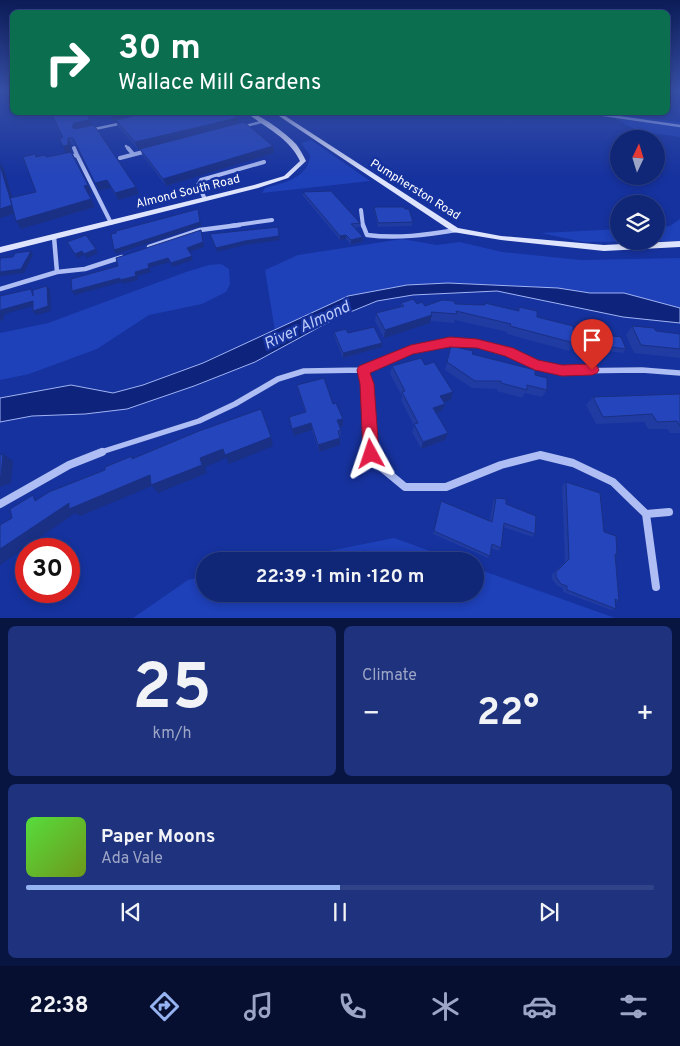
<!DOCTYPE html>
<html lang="en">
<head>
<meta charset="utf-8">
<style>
  body { margin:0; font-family:Overpass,sans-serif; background:#1e327e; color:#f1f3f6; height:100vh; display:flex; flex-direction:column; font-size:19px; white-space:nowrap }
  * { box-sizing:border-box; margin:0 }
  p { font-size:16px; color:#9ca5c5 }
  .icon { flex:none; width:28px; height:28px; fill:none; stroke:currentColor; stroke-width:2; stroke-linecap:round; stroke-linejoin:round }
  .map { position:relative; height:618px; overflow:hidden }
  .sheet { display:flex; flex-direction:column; gap:8px; padding:8px; background:#091541; flex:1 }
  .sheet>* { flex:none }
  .banner { position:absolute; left:10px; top:10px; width:660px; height:105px; border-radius:8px; box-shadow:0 2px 8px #0003,0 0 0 1px #304388; background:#0b6e4f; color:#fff; overflow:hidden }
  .needle { width:32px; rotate:4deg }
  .controls { position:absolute; left:610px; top:130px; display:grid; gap:10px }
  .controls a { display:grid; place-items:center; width:55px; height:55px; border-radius:50%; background:#102676; box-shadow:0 2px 8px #0003,0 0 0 1px #304388; font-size:25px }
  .speed { position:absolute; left:15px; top:538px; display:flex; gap:10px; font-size:25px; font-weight:700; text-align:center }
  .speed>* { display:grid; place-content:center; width:65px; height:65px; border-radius:50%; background:#102676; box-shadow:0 2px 8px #0003,0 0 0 1px #304388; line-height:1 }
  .speed .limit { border:8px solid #d22; background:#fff; color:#111 }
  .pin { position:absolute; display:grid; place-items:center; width:42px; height:42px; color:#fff; margin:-51px -21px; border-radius:50% 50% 50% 0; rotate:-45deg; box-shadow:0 0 5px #0007 }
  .pin .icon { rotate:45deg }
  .me { position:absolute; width:55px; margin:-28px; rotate:355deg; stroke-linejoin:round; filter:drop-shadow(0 0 4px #0008) }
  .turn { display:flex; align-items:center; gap:18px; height:105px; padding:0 25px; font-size:22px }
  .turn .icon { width:65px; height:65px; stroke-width:2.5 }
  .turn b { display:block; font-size:35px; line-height:42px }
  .big { font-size:38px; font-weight:700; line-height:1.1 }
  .sheet .card { flex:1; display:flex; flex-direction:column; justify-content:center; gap:8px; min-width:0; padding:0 18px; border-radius:8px; background:#1e327e }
  .sheet .dial { align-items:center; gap:0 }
  .dial b { font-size:65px; line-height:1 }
  .song { display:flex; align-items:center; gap:15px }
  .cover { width:60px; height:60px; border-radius:8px; background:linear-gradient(135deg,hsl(110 70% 55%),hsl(80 70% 35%)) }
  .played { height:5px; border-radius:2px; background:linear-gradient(90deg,#95b2f1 50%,#304388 50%) }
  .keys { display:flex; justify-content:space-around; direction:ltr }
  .heat { display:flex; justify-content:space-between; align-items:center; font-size:28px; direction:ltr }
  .sheet .tiles { flex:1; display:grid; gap:8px; grid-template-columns:1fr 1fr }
  .card:last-child { grid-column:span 2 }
  .trip { position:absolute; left:196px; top:552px; width:288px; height:50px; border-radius:25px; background:#102676; box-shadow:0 2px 8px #0003,0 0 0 1px #304388; font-weight:700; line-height:50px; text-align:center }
  .dock { display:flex; height:80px; justify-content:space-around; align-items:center; background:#060f2f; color:#9ca5c5 }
  .dock .icon { width:35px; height:35px }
  .dock .on { color:#95b2f1 }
  .dock b { font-size:22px; color:#f1f3f6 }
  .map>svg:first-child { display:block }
  .green { fill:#1e40b8 }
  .water { fill:#0e237b; stroke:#a1b4f5 }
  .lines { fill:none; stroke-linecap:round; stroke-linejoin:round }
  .stream { stroke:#a1b4f5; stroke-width:2.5 }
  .street-far4 { stroke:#aebdf3; stroke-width:2.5 }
  .street-far3 { stroke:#aebdf3; stroke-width:4 }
  .street-far2 { stroke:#aebdf3; stroke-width:4.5 }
  .street-far1 { stroke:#aebdf3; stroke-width:5.5 }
  .street { stroke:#aebdf3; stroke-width:8 }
  .secondary { fill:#dee4fd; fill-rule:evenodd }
  .wall { fill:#203ba2 }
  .shaded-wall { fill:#1a3084 }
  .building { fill:#2545bc; stroke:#1a3084 }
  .route { fill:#e11d48; stroke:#92132f }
  .labels { text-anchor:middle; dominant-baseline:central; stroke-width:5; stroke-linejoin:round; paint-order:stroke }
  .far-street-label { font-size:12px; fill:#fff; stroke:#16329e }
  .water-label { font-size:16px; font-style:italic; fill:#bbc9f9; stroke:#16329e }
</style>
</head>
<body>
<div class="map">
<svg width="680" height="619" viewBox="0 0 680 619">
  <rect width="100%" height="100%" fill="#16329e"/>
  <path class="green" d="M607,114L680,122V137L638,131Z
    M311,140L370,181L262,193L265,188C283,183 309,178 310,155L301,143Z
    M680,219V241L583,242L541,233L619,229V241H656V227L670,226Z
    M402,239L437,245L460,242L502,252L581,260L680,258V308L624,293H590L558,288L448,283L407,285L348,296L275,331L265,270L298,255Z
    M221,264L229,269L230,284L226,292L202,304L149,315L97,349L29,374L0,380V333L48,323L186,272L209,265Z
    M394,538L458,561H279Z
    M475,568L615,618H133L188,580L205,576V594H475Z"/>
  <path class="water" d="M448,283L558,288L590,293H624L680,308V323L623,317L497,291L413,295L377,301L338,317L255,362L194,386L127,409L85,414L32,416L0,422V398L71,385L113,393L143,385L203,363L348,296L407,285Z"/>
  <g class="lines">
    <path class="stream" d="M583,112L680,126
      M286,115L318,112"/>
    <path class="street-far4" d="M242,127L261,122
      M90,130L123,123
      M126,146L129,150"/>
    <path class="street-far3" d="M74,148L77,155
      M128,148L133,154
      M68,157L77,155L111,223
      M120,158L147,151
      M205,199L198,185L201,180L264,162
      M361,210L363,226
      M230,226L272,220"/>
    <path class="street-far2" d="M363,225L367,235C397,239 426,235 456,230
      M54,237L57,272
      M149,247L200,230L239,225
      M0,289L57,272L85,269L122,257"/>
    <path class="street-far1" d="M363,370L367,384L371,453
      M98,453L199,421L235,404L278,379L304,371L363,370L411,350L450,342L477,344L508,352L535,365L563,371L642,370L680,373"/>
    <path class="street" d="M371,452L382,468L405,487H446L501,465L540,455L573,463L613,482L646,514L656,587
      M0,504L69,465L102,452
      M646,514L669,512"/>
    <path class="secondary" d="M246,112C258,112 287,134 296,144C300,149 303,155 306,161L288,178L258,188L0,253V247L254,185L284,176L300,161C289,137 265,128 246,112Z
      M273,112H279L458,228L501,236L604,245L680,241V247L604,251L501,240L453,232Z"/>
  </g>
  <path class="wall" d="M107,112H231L239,124L273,146L274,153L166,186L143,156L140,149H138L118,127L116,121L114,122Z
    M90,120L92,125L136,187L139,194L118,200L111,188L99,191L77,145H71L72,152L92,193L88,194L95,207L21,229L14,214L0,218L4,169L12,197L36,192L37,157H47L66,153L63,138Z
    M303,192L360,223V227L355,228L363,237V241L351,245L346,239L340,240L303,196Z
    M374,207L405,209L413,222L412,226L378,227L374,211Z
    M401,303L417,304L425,306L455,304L518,311L519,307L574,343L569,351L507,334V332L455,320L454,323L431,321L430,323L384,338L375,321L376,313L401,307Z
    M632,326L656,331L680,334V358L634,353L626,335Z
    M334,332L348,333L382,343V347L343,358L334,336Z
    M605,335L626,349L623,353L607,351L602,339Z
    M451,346L472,354L535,375L547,390L542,397L525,393L522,398L497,391V389L472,388L445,370Z
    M425,365L451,400L444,402L445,404L442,411L436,413L448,433L445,440L421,449L412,432L414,426L401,400L402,396L390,374L392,366Z
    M297,385L333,404L343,419V426L340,427L341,430L340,445L319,452L312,430L294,436L289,417L305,412L299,393Z
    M680,394V433H670L667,429H648L644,422L596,424L586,405L593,397Z
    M566,482L604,532L617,555L615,557L619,601L615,602L616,609L611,610L563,592V588L557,586L552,579V574L565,562L562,485Z
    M496,498L506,504L535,534L532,537L503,527L501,548L498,551L491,548L490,556L488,558L433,534L440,504L441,501L490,521L493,501Z"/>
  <path class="shaded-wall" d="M122,112H154L114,122L111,115Z
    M237,118L239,125L138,149L135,142Z
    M90,120L93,126L77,130L72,127L74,123Z
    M68,138L71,145L72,152L66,154L63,146Z
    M273,146L274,153L166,186L163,179Z
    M0,163L4,169L17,213L0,218Z
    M107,180L111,188L99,191L95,183Z
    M88,185L92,193L88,194L84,186Z
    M136,187L139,194L118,200L115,193Z
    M91,199L95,207L21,229L16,221Z
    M198,209L201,226L116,254L114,250Z
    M201,230L204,247L189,252L187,248Z
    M346,235V239L340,240V236Z
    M279,236L280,240L245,245L217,252L216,248L245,241Z
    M363,237V241L351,245V240Z
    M96,249L98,253L87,258L84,254Z
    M31,251L33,255L24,273L0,276V272Z
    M82,251L84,255L77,258L75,254Z
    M192,256L193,260L172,267L171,263Z
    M168,258L170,262L149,268L151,272L137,276L138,280L123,284L122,282L75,295L72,291L135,272L148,264Z
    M47,286L50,290L51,311L36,315L33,311Z
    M33,301L36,305L5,314L3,320L0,321V313L1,310Z
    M432,315L430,323L384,338L385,330Z
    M382,343V347L343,358V353Z
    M453,392L451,400L438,404L440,396Z
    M445,404L442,411L431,415L433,408Z
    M343,419V426L337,428V420Z
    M311,423L312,430L294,436L292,429Z
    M448,433L445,440L421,449L423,442Z
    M271,437L273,446L229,464L226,458L205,467L207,473L158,493L152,486L80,516L75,513L0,565V549L69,503L200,458L223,449Z
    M340,438V445L319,452L318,445Z
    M3,454L13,461L11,483L0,487V476Z"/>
  <path class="building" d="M51,112H85L90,120L74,123L72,127L75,129L94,125L136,187L115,193L107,180L95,183L73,138H68V145L63,146L59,138H63Z
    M109,112H122L111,115Z
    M150,112H231L237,118L135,142L116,120Z
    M244,122L273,146L163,179L140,149Z
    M71,152L88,185L84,186L91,199L16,221L10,198L36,192L23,157L35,154L36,157L44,155L47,157Z
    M0,165L12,205L0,209Z
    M331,191L360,223L351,224L363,237L351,240L346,235L340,236L303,192Z
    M374,207H404L405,209H409L413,222L378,223Z
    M198,209L200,222L114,250L111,234L116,233V231Z
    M278,227L279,236L245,241L216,248L210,234Z
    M201,230L203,242L187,248L192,256L171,263L168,258L148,264L149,268L135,272L136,276L120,280V278L72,291L71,279L118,266L116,258Z
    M86,235L96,249L84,254L82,251L75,254L67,242Z
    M31,251L21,269L0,272V260L1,258L13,257L15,253Z
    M47,286L48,306L33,311V301L1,310L0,313V296L31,289L33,296V290Z
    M413,299L417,304L422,302L425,306L442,300L454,301L455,304L485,305V303L519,311V307L537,311V317L573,326L574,343L510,326L511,324L456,311L457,314L431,312L432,315L385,330L376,313L404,306L401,303Z
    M632,326L654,328L656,331L680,334V349L641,345Z
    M374,327L382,343L343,353L334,332L346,329L348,333Z
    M605,335L621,337L626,349L610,347Z
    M451,346L473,351L472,354L535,370V375L547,378V390L527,385V390L501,383V381H475L447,362Z
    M421,358L425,365L434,362L453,392L440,396L445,404L433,408L448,433L423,442L414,424L418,423L402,392L405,391L392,366Z
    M324,378L333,404L336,403L343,419L337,420L341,430L338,431L340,438L318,445L311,423L292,429L289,417L306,412L297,385Z
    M680,394V426L677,421L657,422L652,414L603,417L593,397Z
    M261,409L271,437L225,455L223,449L200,458L202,465L151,485L150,475L69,509V503L0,549V525L12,518L10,509L33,495L35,501L49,492L105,470V467L132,456V459L199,431Z
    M3,454L1,476H0V455Z
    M566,482L600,493L604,532L616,536L617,555L615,554L619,601L615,599L616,609L567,590V586L561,584L556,577V572L569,559Z
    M496,498L506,499V504L536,516L535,534L504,523L501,548L492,544L490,556L434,531L441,501L492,522Z"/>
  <linearGradient id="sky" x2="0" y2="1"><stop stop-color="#0c1c57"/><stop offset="0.51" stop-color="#364fa6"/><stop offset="1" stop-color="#364fa6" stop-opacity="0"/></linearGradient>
  <rect width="680" height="177" fill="url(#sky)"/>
  <path class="route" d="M450,337L477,339L513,348L538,360L562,365L592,364L597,366L599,370L597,373L592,375L562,376L535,370L505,356L477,348L450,347L413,354L370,373L374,384L379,454L376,460L371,462L365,460L363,454L360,384L357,370L359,366L411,345Z"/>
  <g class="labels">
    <g class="far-street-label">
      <text transform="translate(415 190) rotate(32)">Pumpherston Road</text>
      <text transform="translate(188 192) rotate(-14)">Almond South Road</text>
    </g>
    <g class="water-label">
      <text transform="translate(307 326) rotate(-25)">River Almond</text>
    </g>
  </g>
</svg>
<div class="controls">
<a><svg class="needle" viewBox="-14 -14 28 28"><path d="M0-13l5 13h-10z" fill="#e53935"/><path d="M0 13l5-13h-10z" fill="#9ca5c5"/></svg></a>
<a><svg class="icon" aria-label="layers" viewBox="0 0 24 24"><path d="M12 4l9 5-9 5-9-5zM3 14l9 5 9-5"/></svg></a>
</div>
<div class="speed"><div class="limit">30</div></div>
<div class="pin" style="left:592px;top:370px;background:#d93025"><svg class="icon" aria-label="arrive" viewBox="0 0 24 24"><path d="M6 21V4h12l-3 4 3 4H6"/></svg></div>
<svg class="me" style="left:371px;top:454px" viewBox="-20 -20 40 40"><path d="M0-17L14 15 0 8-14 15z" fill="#e11d48" stroke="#fff" stroke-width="4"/></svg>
<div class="trip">22:39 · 1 min · 120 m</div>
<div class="banner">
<div class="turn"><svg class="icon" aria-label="right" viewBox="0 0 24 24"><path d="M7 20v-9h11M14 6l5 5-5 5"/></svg><div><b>30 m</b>Wallace Mill Gardens</div></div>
</div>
</div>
<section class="sheet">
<div class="tiles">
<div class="card dial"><b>25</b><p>km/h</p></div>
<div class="card"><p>Climate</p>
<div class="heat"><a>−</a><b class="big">22°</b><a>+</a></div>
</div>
<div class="card">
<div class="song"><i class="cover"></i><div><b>Paper Moons</b><p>Ada Vale</p></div></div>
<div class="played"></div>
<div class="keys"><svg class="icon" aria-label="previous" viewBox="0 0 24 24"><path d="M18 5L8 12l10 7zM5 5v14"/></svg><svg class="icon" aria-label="pause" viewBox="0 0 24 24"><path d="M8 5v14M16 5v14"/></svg><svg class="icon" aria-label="next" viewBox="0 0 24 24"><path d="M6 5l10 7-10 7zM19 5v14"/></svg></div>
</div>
</div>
</section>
<nav class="dock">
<b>22:38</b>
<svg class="icon on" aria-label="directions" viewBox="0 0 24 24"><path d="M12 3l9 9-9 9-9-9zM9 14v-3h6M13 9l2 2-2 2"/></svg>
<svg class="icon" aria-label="music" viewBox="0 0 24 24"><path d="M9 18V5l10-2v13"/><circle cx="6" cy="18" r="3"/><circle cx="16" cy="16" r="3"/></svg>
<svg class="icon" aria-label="phone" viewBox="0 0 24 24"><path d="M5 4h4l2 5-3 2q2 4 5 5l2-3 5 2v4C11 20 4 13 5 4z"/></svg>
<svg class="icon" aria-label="climate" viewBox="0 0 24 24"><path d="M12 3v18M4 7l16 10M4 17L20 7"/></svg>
<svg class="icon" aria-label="car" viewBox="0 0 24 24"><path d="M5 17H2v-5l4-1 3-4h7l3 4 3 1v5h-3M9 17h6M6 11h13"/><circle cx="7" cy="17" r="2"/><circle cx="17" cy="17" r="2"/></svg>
<svg class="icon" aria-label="filters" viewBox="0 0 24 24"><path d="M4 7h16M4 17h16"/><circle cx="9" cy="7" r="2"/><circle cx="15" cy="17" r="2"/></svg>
</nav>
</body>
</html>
